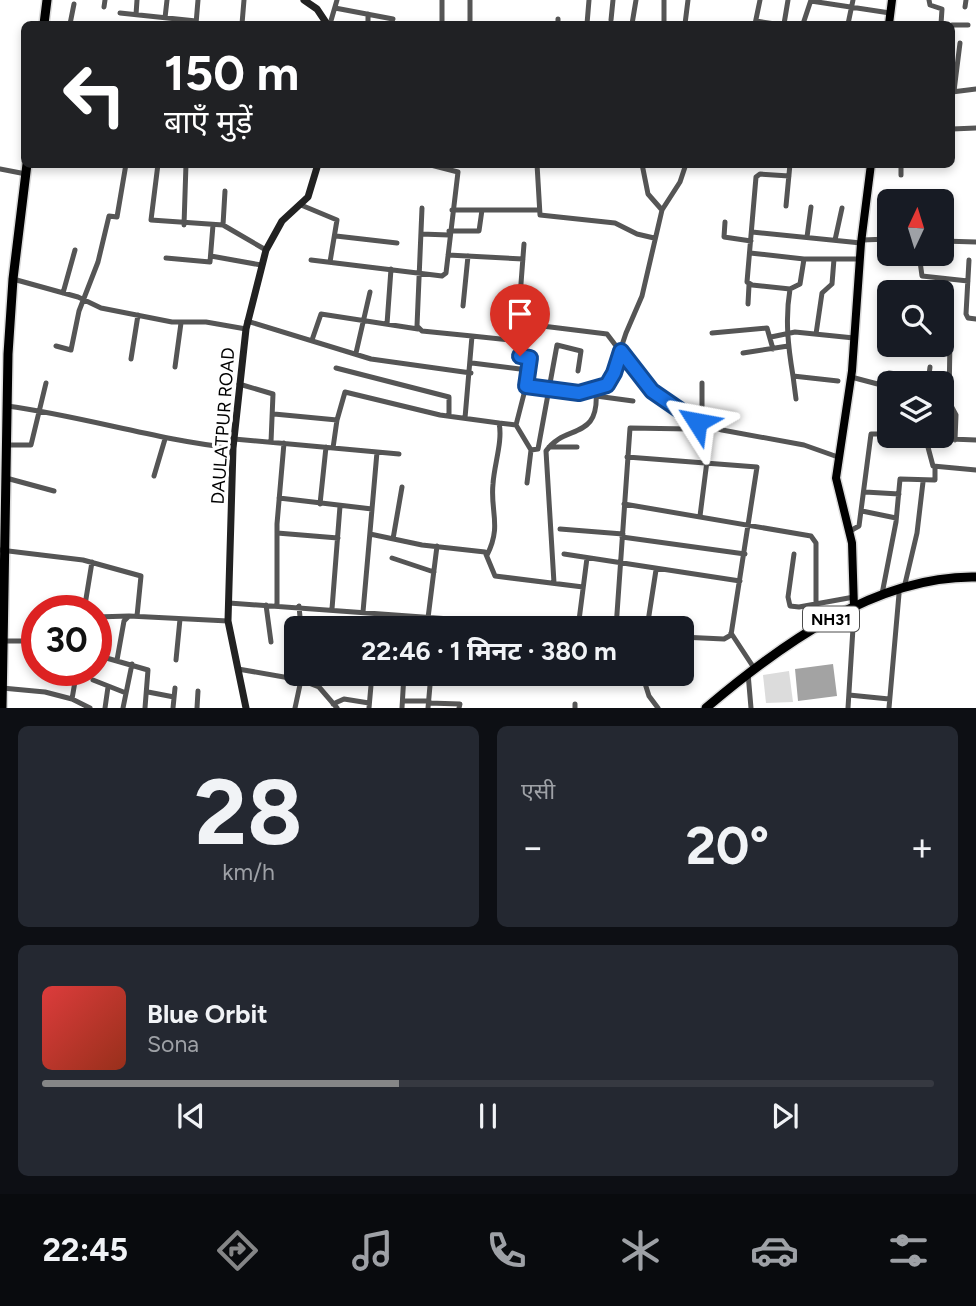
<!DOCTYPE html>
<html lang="hi">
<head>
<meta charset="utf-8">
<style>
  body { margin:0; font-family:Figtree,"Noto Sans Devanagari",sans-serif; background:#242831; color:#f1f3f6; height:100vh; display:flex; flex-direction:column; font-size:26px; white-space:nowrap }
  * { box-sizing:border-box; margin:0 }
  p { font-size:23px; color:#9ea1a6 }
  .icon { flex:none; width:38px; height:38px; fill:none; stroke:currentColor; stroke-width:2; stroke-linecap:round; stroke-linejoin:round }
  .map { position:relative; height:708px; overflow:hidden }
  .panel { display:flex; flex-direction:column; gap:18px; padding:18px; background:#0d0f14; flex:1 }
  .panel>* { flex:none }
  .top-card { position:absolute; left:21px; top:21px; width:934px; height:147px; border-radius:10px; box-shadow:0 4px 10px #0003; background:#202124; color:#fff; overflow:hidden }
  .needle { width:46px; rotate:4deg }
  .controls { position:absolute; left:877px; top:189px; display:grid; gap:14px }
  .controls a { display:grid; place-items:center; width:77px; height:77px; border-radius:10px; background:#171b24; box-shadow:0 4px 10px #0003; font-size:35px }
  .speed { position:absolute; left:21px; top:595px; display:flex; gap:14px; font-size:35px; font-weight:700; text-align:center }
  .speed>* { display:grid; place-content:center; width:91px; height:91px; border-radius:50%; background:#171b24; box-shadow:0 4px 10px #0003; line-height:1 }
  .speed .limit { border:10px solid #d22; background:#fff; color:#111 }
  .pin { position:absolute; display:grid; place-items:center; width:60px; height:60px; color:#fff; margin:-72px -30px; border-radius:50% 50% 50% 0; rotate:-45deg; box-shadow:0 0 7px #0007 }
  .pin .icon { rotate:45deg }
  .me { position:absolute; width:77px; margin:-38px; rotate:304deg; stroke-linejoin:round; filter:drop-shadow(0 0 5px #0008) }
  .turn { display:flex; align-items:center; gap:24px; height:147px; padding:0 28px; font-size:32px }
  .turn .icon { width:91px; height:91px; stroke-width:2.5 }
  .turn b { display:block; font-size:49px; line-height:60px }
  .big { font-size:52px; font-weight:700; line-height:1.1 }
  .panel .tile { flex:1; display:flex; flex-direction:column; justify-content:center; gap:10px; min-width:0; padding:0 24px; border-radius:10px; background:#242831 }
  .panel .dial { align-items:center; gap:0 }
  .dial b { font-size:91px; line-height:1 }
  .song { display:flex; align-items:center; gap:21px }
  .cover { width:84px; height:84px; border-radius:10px; background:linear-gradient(135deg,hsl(0 70% 55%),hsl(10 70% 35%)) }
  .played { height:7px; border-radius:4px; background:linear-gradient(90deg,#858687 40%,#363941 40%) }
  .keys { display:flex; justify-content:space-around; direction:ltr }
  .heat { display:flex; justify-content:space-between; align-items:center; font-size:38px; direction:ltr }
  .panel .tiles { flex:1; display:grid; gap:18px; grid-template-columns:1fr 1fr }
  .tile:last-child { grid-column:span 2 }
  .trip { position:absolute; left:284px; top:616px; width:410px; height:70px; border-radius:10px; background:#171b24; box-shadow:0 4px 10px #0003; font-weight:700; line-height:70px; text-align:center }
  .dock { display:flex; height:112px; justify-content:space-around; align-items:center; background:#090b0e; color:#9ea1a6 }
  .dock .icon { width:49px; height:49px }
  .dock .selected { color:#858687 }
  .dock b { font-size:32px; color:#f1f3f6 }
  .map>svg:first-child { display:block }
  .green { fill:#dcdcdc }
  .water { fill:#a3a3a3 }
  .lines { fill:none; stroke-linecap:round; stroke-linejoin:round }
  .primary-casing { stroke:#dbdbdb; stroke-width:11 }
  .highway-casing { stroke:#dbdbdb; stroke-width:12 }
  .street { stroke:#555; stroke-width:5 }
  .secondary { stroke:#222; stroke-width:7 }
  .primary { stroke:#000; stroke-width:8 }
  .highway { stroke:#000; stroke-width:9 }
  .route-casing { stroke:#114b97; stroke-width:18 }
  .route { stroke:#1a73e8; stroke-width:12 }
  .labels { text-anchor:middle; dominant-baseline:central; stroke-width:6; stroke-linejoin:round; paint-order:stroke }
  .shield { fill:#fff; stroke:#4c4c4c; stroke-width:2 }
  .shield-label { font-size:16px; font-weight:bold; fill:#000 }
  .street-label { font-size:18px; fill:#000; stroke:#fff }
</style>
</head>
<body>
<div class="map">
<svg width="976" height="708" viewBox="0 0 976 708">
  <rect width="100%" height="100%" fill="#fff"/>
  <path class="green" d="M789,671L793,702L766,703L763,675Z"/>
  <path class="water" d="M833,664L837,696L798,701L795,669Z"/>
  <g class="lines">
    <defs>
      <path id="primary" d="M889,24L892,0
        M854,608L852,543L836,478L852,371L861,243L871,164"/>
      <path id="highway" d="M44,24L47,0
        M2,708L8,354L13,279L27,164
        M706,708C779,646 876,575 976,577"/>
    </defs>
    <use href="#primary" class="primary-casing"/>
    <use href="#highway" class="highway-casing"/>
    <path class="street" d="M470,0V24
      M664,0V24
      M929,0L930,5L942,9L941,24
      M811,1L890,13
      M104,7L105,0
      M965,7L966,0
      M335,8L393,19
      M120,13L196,21
      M136,15L137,0
      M165,18L167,0
      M611,20L613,0
      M756,21L775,24
      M70,24L74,4
      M196,24L198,0
      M242,24L244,0
      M330,24L337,0
      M368,24V14
      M442,24V0
      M558,24V19
      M587,24L589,0
      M632,24L636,0
      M685,24L688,0
      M755,24L760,0
      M784,24L788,0
      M803,24L811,0
      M848,24L853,0
      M952,25H968
      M954,91L960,43
      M952,92L976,89
      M952,129L976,128
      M158,164L151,220L223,225L266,250
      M537,164L540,215L615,223L637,234L654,238
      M642,164L648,194L662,210
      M901,164V175
      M0,169L26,174
      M789,176L760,174L756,177L747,282L752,285L790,289
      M301,205L337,220L330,262
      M786,206L790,164
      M422,208L417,326L422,331L472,336L465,418
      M452,210H539
      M725,222L724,237L751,241
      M184,225L186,164
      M223,225L225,191
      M449,231H479L482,210
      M752,232L861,243
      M421,234L449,235
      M336,236L397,243
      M807,237L811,207
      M835,240L842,208
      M862,240L889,239
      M942,241L976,242
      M524,244L518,323L607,334L645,384L697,422L722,430L804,445L838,457
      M750,253L804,259L800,284L790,289C785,319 788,346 793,376L838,381
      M919,254L922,276L968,281
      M448,255L523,259
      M211,256L261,265
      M166,258L210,262L213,225
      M804,259H860
      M311,260L442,276L446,273L458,172L427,164
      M969,260L966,314L968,318L976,319
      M13,279L78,297L101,308L172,322H206L246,329
      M63,293L75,250
      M748,304L749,285
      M463,306L468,256
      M247,321L371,359L471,373
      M387,324L391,269
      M942,332L950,338L949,402L956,415L955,440
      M712,333L767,328L773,349
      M816,334L822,293L832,284L834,259
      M472,336L519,341L520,356L530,358L526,386
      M771,337L795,332L854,338
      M312,340L321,314L418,329
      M56,346L71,350L79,311L98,262L109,216L117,217L126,164
      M356,353L370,292
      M743,353L788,346
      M131,359L138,315
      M472,363L528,370
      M175,367L181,323
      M336,368L449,397V416
      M889,373L928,378
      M793,376L796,399
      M851,377L889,387
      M928,383L930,367
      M239,384L273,394L271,442
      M596,396L633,401
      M7,406C83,416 156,440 233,448
      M884,409L889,410
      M274,414L337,420
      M499,423L516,425L526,386C551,390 589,401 610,381L626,333L642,296L662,210L680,182L686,164
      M702,424V383
      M516,425L531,450L527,483
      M925,436L933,466L976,470
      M926,438L976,440
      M234,439L399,454
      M6,445H31L46,383
      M549,447H577
      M333,448L337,420L345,392L440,415L499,423C503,441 494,465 493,484C490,511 502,526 487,555
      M531,450L538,449L557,345L581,351L578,371
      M627,457L757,467L731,635L724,639L681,637
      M154,476L165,439
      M6,478L54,491
      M865,492L899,494
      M279,498L372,509
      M320,504L326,447
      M624,504L811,536L816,543V604
      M862,511L896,518
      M700,516L707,461
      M560,529L623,534
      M850,531L859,526L871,434H889
      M277,533L338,538
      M370,534L422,545L485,552L495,576L583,587
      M622,537L745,554
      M393,539L402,487
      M0,550L83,560L141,576L137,616
      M564,554L740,581
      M794,554L788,597L790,606L799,607L854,597
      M392,558L434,572
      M554,583L546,451C565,423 600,442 596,390
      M904,588L917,533L923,482
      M882,594L896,522L900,479L935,480V468
      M229,603L450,619
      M266,605L271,642
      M277,605V524L284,443
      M299,606L301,628
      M332,609L340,506
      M84,611L92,562
      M363,612L377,452
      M96,617L129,616
      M428,618L437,546
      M408,628L409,617
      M578,628L587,558
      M616,628L630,428L690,429L697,422
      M647,628L656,570
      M731,633L754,668
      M2,641H37
      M96,655L148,670L145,708
      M117,660L124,621L129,616L228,621
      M176,660L180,619
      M238,669L301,680L319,687L337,708
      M77,670L72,699L90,708
      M50,671V670
      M748,673L751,708
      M642,674L649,696L658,708
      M93,680L126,693
      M2,688L45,692L72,699
      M148,692L174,697
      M849,695L889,699
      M403,701H429
      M429,703L460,704L459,708
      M333,704L344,699L369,703
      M105,708L108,687
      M123,708L132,664
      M173,708L175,688
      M197,708L198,691
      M295,708L301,680
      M369,708L372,674
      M402,708L404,674
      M428,708L431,674
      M575,708V704
      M848,708L854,612
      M889,708L899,594"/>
    <path class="secondary" d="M304,0L317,9L327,24
      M246,708L228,621L233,448L246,329L266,250L282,221L308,197L318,164"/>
    <use href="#primary" class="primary"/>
    <use href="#highway" class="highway"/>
  </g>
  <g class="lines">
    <defs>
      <path id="route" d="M520,356L530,358L526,386L579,393L607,385L614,373L621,351L652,391L697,422"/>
    </defs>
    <use href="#route" class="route-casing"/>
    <use href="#route" class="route"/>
  </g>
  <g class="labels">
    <rect class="shield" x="803" y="606.5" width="56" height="25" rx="5"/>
    <g class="shield-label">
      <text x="831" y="619">NH31</text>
    </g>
    <g class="street-label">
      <text transform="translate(223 426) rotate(-86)">DAULATPUR ROAD</text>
    </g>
  </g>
</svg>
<div class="controls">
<a><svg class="needle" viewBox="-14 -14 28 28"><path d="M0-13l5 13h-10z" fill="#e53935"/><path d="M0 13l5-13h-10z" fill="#9ea1a6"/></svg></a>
<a><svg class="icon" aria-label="search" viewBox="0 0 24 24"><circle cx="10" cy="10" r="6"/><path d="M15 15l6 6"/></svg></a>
<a><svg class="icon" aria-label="layers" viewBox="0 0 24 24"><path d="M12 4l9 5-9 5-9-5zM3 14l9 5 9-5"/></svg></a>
</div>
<div class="speed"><div class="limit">30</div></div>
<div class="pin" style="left:520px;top:356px;background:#d93025"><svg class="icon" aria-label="arrive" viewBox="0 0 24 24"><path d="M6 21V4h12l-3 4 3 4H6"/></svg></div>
<svg class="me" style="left:697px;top:422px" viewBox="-20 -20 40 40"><path d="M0-17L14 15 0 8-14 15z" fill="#1a73e8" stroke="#fff" stroke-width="4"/></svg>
<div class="trip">22:46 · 1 मिनट · 380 m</div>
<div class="top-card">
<div class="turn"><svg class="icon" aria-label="left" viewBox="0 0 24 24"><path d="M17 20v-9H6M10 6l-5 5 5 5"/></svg><div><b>150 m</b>बाएँ मुड़ें</div></div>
</div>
</div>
<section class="panel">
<div class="tiles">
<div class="tile dial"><b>28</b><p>km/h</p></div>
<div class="tile"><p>एसी</p>
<div class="heat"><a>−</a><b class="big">20°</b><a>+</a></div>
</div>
<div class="tile">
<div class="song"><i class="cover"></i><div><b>Blue Orbit</b><p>Sona</p></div></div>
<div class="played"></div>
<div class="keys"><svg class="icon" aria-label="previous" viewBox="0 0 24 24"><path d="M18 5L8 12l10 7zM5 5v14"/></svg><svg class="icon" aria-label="pause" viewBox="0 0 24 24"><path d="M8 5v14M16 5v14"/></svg><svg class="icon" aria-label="next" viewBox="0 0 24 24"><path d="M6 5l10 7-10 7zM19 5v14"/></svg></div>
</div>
</div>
</section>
<nav class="dock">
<b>22:45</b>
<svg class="icon selected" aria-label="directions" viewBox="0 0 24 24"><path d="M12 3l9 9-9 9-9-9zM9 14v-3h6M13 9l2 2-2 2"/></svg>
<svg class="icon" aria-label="music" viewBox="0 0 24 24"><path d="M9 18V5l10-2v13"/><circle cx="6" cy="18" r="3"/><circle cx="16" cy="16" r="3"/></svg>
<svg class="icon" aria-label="phone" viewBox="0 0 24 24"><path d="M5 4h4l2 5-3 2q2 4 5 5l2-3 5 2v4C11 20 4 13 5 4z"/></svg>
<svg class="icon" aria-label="climate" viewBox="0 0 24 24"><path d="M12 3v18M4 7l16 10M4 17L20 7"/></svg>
<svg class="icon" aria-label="car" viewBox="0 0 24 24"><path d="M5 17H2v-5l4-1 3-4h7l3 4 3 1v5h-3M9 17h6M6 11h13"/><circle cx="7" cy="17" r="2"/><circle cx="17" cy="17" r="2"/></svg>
<svg class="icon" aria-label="filters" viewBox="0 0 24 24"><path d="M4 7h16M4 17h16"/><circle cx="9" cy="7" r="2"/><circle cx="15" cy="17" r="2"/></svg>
</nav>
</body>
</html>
